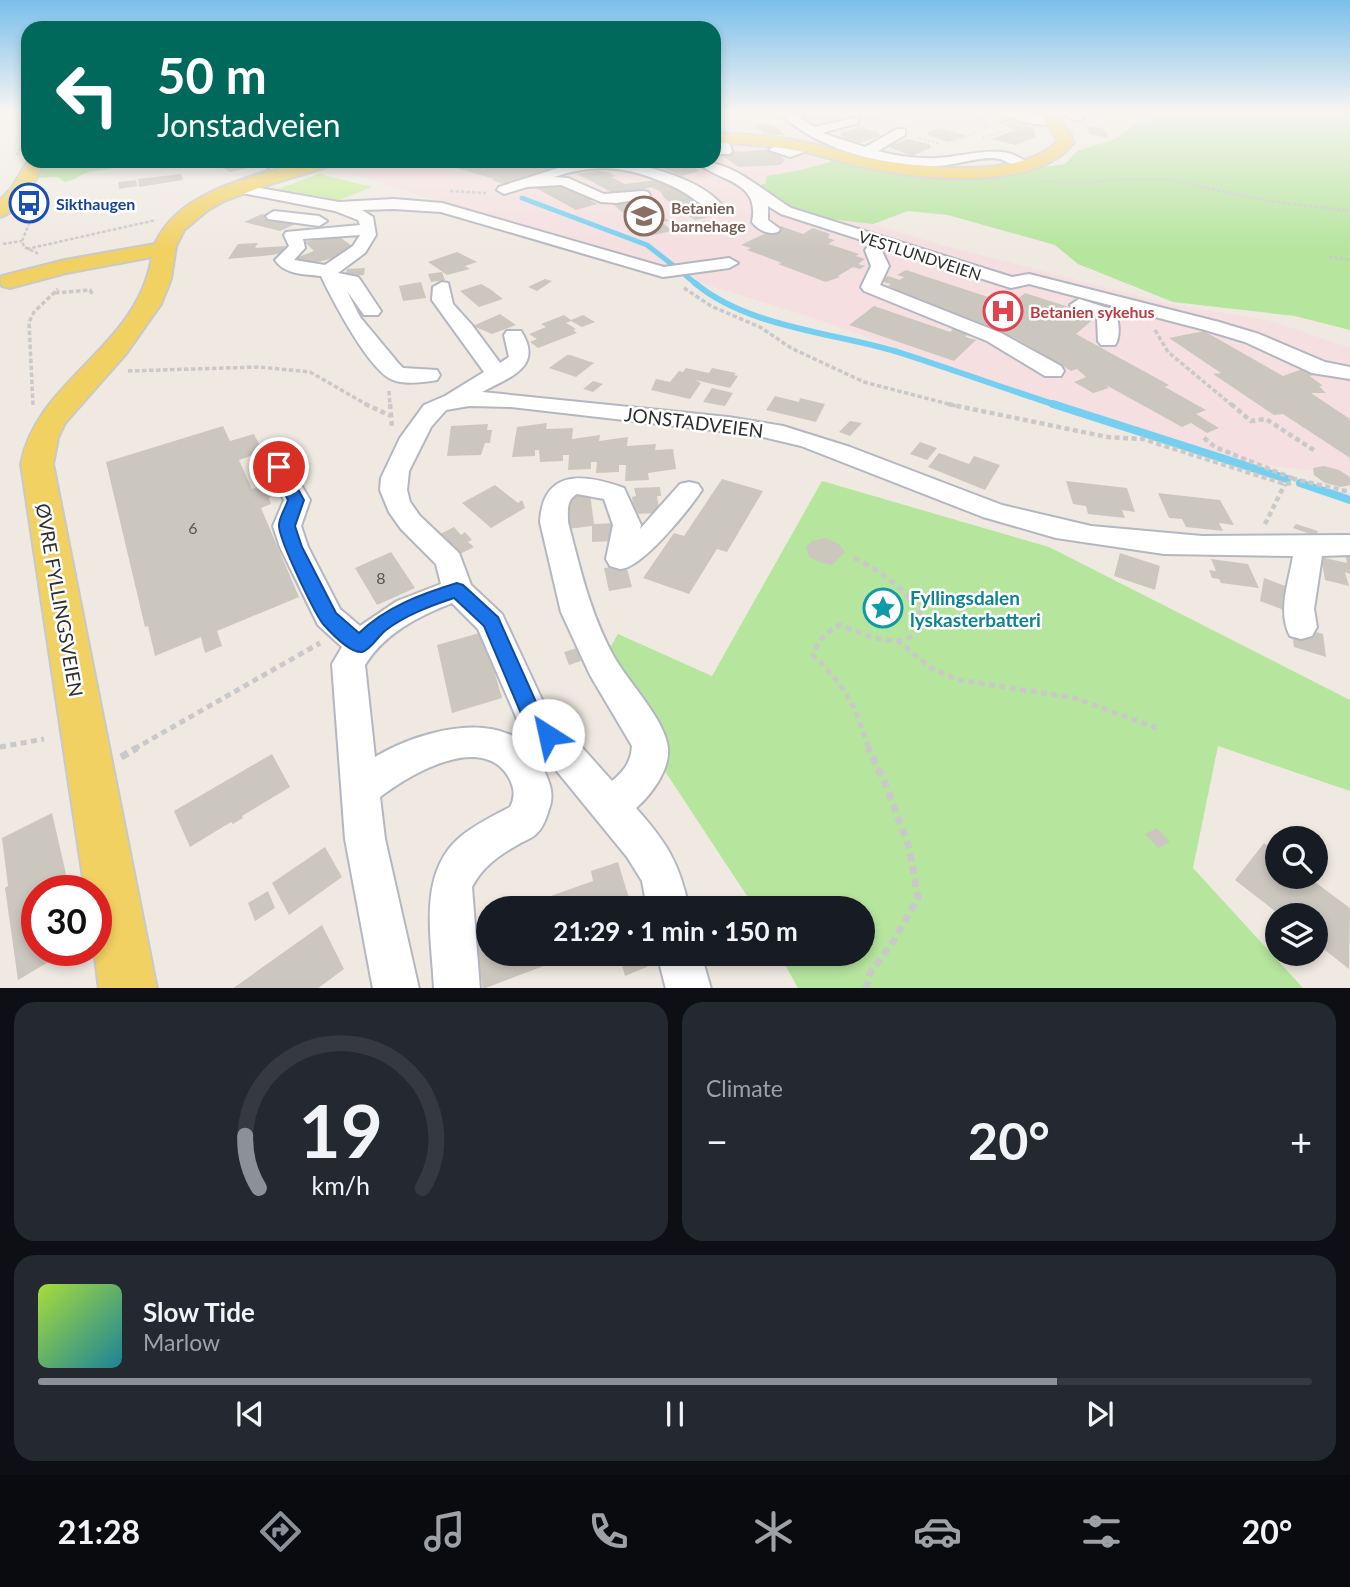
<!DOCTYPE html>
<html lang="en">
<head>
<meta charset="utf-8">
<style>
  body { margin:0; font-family:Lato,sans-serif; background:#242831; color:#f1f3f6; height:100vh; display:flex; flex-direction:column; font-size:26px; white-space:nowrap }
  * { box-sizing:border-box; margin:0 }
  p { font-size:23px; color:#9ea1a6 }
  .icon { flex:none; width:38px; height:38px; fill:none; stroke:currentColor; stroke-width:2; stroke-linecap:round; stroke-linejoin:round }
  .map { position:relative; height:988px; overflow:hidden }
  .details { display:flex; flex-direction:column; gap:14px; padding:14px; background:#0d0f14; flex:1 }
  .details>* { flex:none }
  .banner { position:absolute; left:21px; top:21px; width:700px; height:147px; border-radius:21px; box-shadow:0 4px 10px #0003; background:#00695c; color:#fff; overflow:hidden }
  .controls { position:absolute; left:1265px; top:826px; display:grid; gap:14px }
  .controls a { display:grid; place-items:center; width:63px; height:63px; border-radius:50%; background:#171b24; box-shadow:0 4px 10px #0003; font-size:35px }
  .speed { position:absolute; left:21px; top:875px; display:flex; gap:14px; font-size:35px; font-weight:700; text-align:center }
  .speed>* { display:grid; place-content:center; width:91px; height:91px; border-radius:50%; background:#171b24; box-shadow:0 4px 10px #0003; line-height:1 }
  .speed .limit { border:10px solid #d22; background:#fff; color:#111 }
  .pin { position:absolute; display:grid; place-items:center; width:60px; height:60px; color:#fff; margin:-30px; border:4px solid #fff; border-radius:50%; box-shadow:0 2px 7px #0007 }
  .me { position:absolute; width:77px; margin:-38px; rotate:325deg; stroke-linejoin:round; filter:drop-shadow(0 0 5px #0008) }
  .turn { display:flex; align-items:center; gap:24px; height:147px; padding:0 21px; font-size:32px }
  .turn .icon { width:91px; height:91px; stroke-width:2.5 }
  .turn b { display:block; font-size:49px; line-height:60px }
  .big { font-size:52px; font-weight:700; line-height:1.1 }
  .details .tile { flex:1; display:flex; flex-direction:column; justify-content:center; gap:10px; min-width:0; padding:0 24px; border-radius:21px; background:#242831 }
  .details .dial { align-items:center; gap:0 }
  .dial svg { height:182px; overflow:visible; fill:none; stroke:#363941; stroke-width:7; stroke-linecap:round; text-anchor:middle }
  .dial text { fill:#f1f3f6; stroke:none }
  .song { display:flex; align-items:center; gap:21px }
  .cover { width:84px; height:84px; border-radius:10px; background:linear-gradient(135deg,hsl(80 70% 55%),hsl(190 70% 35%)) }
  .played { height:7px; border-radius:4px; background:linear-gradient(90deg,#8c9099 80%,#363941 80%) }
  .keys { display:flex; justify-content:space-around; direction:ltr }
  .heat { display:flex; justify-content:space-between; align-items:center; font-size:38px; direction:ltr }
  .details .tiles { flex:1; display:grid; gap:14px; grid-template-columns:1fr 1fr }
  .tile:last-child { grid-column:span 2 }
  .trip { position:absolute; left:476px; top:896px; width:399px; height:70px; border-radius:35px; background:#171b24; box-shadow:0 4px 10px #0003; font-weight:700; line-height:70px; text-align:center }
  .tabs { display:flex; height:112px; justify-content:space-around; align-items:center; background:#090b0e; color:#9ea1a6 }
  .tabs .icon { width:49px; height:49px }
  .tabs .selected { color:#8c9099 }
  .tabs b { font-size:32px; color:#f1f3f6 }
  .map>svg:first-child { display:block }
  .medical { fill:#f5dfe0 }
  .green { fill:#b6e59e }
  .pitch { fill:#c9ec9a }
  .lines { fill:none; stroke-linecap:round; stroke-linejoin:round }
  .stream-far2 { stroke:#75cff0; stroke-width:5 }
  .stream-far1 { stroke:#75cff0; stroke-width:6 }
  .stream { stroke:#75cff0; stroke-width:8 }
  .building { fill:#cbc7bf }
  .minor-casing { stroke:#b4b7c1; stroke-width:4 }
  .major-casing { stroke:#c9c9c9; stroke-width:4 }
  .path-far5 { stroke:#c9c9c9; stroke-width:2; stroke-dasharray:2.5 2; stroke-linecap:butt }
  .path-far4 { stroke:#c9c9c9; stroke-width:2.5; stroke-dasharray:3.5 2; stroke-linecap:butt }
  .path-far3 { stroke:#c9c9c9; stroke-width:3.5; stroke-dasharray:4.5 2.5; stroke-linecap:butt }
  .path-far2 { stroke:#c9c9c9; stroke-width:4.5; stroke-dasharray:5 3.5; stroke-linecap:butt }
  .path-far1 { stroke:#c9c9c9; stroke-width:5; stroke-dasharray:6 4.5; stroke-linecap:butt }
  .path { stroke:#c9c9c9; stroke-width:7; stroke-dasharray:8 5; stroke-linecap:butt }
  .minor { fill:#fff; fill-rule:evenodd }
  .major { fill:#f2d163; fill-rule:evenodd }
  .route { fill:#1a73e8; stroke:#114b97; stroke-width:2 }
  .labels { text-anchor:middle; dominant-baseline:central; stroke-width:5; stroke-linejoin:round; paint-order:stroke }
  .far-transit-label { font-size:16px; font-weight:bold; fill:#164399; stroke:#fff; text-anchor:start }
  .far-education-label { font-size:16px; font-weight:bold; fill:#785e54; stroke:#fff; text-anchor:start }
  .far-street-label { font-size:16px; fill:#2e2e2e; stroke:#fff }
  .far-health-label { font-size:16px; font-weight:bold; fill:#be3a42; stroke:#fff; text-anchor:start }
  .number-label { font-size:16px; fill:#555452 }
  .street-label { font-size:19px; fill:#2e2e2e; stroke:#fff }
  .culture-label { font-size:19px; font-weight:bold; fill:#0d838f; stroke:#fff; text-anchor:start }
</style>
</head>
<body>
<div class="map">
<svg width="1350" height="989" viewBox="0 0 1350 989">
  <rect width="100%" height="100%" fill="#efe9e1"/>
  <path class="medical" d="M728,143L766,144L833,158L801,170L766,176V183L750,189L812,217L873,224L941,245L1170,304L1271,321L1350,348V476L1244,462L971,375L817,319L326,166L347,161H714V144Z"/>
  <path class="green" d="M1182,111H1350V330L1295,316L1173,302L1078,264L1055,245L948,215L908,211L873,224L813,217L749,190L766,183V176L801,170L839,159L909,173L1006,172L1065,164L1077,151L1116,139L1135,124L1168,117Z
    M47,161H122C113,172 102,169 90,172C79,174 76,181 64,182L58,177L39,178Z
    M822,481L1049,547L1350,700V791L1218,746L1193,868L1303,988H798L779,954H863V908H755L630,718L605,657L618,634L712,676Z"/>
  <path class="pitch" d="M319,174L372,187L339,200L278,189Z"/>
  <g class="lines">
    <path class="stream-far2" d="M522,198L647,245L674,266
      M683,273L697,285"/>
    <path class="stream-far1" d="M695,283C748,328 838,333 901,353C954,370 1006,389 1059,406"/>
    <path class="stream" d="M1053,404L1287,479
      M1300,483L1350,500"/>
  </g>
  <path class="building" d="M732,111H753L766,116L763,117Z
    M796,111H835L839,119H806Z
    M1009,119L1033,125L1030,126L1033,127L1036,137L1016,145L991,139L1016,130L999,123L1001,120Z
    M764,123L777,127L784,135L764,134L754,124Z
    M859,127L878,132L880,136L860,143L841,136V133Z
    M1086,127L1103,128L1109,138L1090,134Z
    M938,128L966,135L948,142L928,135L927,132Z
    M908,139L929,144L931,148L912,156L891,148V145Z
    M723,149L742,152L773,149L785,160L780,165L739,167L718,153Z
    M212,161H236L248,168L230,172Z
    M432,161H512L510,162L527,167L543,161L564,163L526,181L521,179L506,185L491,180L494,179Z
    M645,161L688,163L699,171L682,176Z
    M285,163L293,166L251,180L243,177Z
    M597,171L608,172L616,176L611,177L625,184L658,180L678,188L704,206L709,205L716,210L710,211L717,215L695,220L664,198L661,192L651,187L619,196L577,174Z
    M181,174L183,180L139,187L138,179Z
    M136,180L137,186L119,189L118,182Z
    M556,183L562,186L568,185L575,189L570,190L595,199L590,200L597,204L576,210L536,188Z
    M635,200L644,201L655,210L649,212L653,215L660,214L669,221L662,222L672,231L649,236L613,204Z
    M262,214L298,223L280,231L244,222Z
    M781,226L803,234L813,228L830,234L828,238L835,240L828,244L859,254L856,256L865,259L858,264L865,266L860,269L853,267L838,276L840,277L826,282L778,264L782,263L747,250L751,248L741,245Z
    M337,235L356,249L338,257L301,266L293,259L314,251L305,242Z
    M258,243L255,248L285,246L281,253L272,255L228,259L238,244Z
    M457,252L477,262L465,266L470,269L447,275L428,262Z
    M365,268L364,275L345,276L347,269Z
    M906,270L985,296L1012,303L1025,293L1097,316L1076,334L1169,385L1165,387L1206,410L1196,414L1219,428L1207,433L1191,423L1182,427L1106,385L1109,388L1093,393L1074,382L1086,377L1077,369L1071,371L1015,338L905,299L891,291L895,289L888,286L891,284L880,281L888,276L900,280L904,277L897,275Z
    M442,272L445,280L431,282L428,274Z
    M545,279L552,281L537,291L528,287Z
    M421,282L426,298L403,301L399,286Z
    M481,284L490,289L503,299L479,307L460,291Z
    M874,306L950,332L954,328L972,331L965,337L976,340L954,361L849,325Z
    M500,314L516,325L492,334L473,326Z
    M564,315L571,320L583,315L595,322L582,327L571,321L566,323L576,329L573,330L577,333L538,348L530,342L537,339L529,334L546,327L541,324Z
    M1204,331L1283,376L1305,368L1316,374L1310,376L1323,386H1319L1326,393H1311L1350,419V458L1283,414L1274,415L1213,374L1221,373L1169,338Z
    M567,355H570L594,363L576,377L549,368Z
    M686,368L709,373L712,368L736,373L734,375L738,376L730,388L695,380L701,383L690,399L651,390L656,379L670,382L679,371L683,372Z
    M593,381L603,384L593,392L583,389Z
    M712,388L733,393L725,406L703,402Z
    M775,396L799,402L800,398L825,404L816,422L766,410Z
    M850,421L862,423L850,436L839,432Z
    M547,423L546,429L573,428L572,439L600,435L599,441L628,437L627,446L656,444L655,450L673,449L676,469L648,473L649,480L625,481L626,465H619V472L596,473L597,462H591V469L568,470L569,455H563V461L540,462L539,450H535V456L512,457L517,427Z
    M488,424L487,430H492L490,443H485L481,455L447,456L451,426Z
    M223,426L230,441L254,434L263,452L239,460L252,489L267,484L272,495L269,498L271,504L261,508L299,597L217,631L222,646L205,653L201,637L155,656L148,626L145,627L106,462Z
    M920,442L937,448L927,460L910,454Z
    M939,453L969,464L974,456L1000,465L985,490L928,467Z
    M1324,466L1339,470L1350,477V485L1341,487L1325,483L1314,475L1313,468Z
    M722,479L763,491L727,552L717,549L689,594L643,578L674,533L684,536Z
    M1066,481L1127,488L1135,512L1122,510L1125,518L1088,514L1086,506L1073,504Z
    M495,485L518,503L522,500L525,508L491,528L462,503Z
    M660,487L661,496H657L660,513L634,514L632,497L636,496L634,488Z
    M590,493L594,524L619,523V541L592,542V526L567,529L564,506L570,496Z
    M1158,493L1220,500L1234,525L1219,523L1223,531L1186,527L1182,519L1169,518Z
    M1296,524L1318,531L1316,536L1293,528Z
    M454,527L461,535L465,532L472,540L468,542L474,547L454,557L434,537Z
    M825,538L839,544L845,552L832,565L821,563L809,557L806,546L812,541Z
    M391,552L415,588L377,605L355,568Z
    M1120,553L1160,566L1155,590L1114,576Z
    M1345,554L1350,555V574L1345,572L1349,586L1325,580L1321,557L1347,563Z
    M1211,559L1248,564L1259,588L1221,583L1219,579L1212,578L1209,570L1216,571Z
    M626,565L632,587L609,591L604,568Z
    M1264,578L1288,587L1284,610L1260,601Z
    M1291,625L1323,634L1326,657L1294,647Z
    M483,632L502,698L452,713L437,645Z
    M577,648L581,661L569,665L564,652Z
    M272,754L290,787L242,816L243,818L233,824L231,822L190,847L174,811Z
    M52,813L69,887L64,891H37V950H69L18,980L5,888L8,886L2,838Z
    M1157,828L1170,842L1158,848L1145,834Z
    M1264,843L1278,854V877H1308L1350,908L1349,969L1316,943V915H1280L1235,880Z
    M325,847L342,877L289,915L272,883Z
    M618,862L632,908H517L593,881L591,871Z
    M268,891L275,908L255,921L248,903Z
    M488,918V954H575L483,989L472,923Z
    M322,925L344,969L317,989H232Z
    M619,954H643L647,967L625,976Z"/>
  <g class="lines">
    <defs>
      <path id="minor" d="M778,111H791L814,127L858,117V123L822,133L865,147L897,129H905V135L878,151C896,156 918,159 937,158C969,157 1005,140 1031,166L1024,170C1015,168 1008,161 1000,159C983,155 954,166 936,166C883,166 814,149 778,111Z
        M1000,111H1018L1060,121C1047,130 1012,120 1000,111Z
        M1059,111H1073L1085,118L1075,121Z
        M714,141L729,143L732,151L730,154H720L718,149H714Z
        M804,143L809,144V150L790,157L769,150L776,146L789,149Z
        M255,161H274L279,165L272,169Z
        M622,161C653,168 699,179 721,204L713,209C701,206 691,196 680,190C636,168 602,161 554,177L568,178L604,194L643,191L648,192L650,195L648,198L616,203L601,202L561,185L527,187L504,194L497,190L499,187L577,162Z
        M695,161C733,161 760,189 791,208L1012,277L1029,274L1219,322L1259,334L1325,362L1350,367V379L1312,373L1245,342L1205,330L1029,284L1011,288L885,248L882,251L889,266L880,285L1001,333L1061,366L1064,371L1061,376H1045L987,341L864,291L861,287L871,266L865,250L871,243L781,214L768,206V220L780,229L778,232C768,235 758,230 752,222C761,179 717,182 695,161Z
        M242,185L339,202L394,199L442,203L664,267L729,258L738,263L729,268L663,277L441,212L394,209L362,210L373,217L376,235L365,253L338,273L358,277L361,281L381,311L378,315H364L347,291L360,317L399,364L403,368L437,370L440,375L437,380C425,382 404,385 393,380C369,371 332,299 321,276C305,274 285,275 275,260L289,246L284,235L286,232L360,225L358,220L335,211L237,192L235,189ZM360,235L353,246L325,265L294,260L305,248L303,239Z
        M274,211L319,216L327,221L319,226L268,219L266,216Z
        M442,282L448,283L453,304L472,325L500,363L509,357L504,335L507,331H521C544,367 510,377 482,392L728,417L783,426L850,447L1002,505L1091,526L1202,536L1350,535V555L1322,556L1314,609L1317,627L1312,636L1301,639L1290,636C1277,612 1289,581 1293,556L1164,554L1056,538L983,517L801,446L755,435L511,407L469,406L446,410L431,427L409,471L407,490L410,502L420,516L459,553L471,585L502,614L545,706L612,781C624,771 631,762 632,746L590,675L561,612L540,522C543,468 585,474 624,488L641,525L640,529L680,484L689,482L698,484L702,490C690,508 642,569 620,569C619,569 611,566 610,566L606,559L613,525L604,499L577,494C566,500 568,511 568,522C580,568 590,613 613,655C627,681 665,719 668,748C670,770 651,795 636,808C667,843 679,862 689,908H647L642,881L627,857L520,726L478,629L452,603C417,617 385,633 365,665L375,757C422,729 513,703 543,768C549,781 555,794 549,809C547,816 543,828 537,833C533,838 524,841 519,844C499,855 482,867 472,887L480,989H434C432,939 417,875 459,838C474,825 493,816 510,807C516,797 514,786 508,776C480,732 409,775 380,797L385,839L419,989H373L345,839L332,664L342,647L318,625L280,547L273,526L284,500L257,451L260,446L269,444L278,446L281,451L310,500L301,526L308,547L340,609L360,626L397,601L441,584L436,564L401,529L389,512L380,490L381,478L400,438L424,405L445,396L484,372L432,300L433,287Z
        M1079,299L1114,310C1119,318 1121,337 1115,345H1101L1098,341L1097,317L1072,309L1070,305Z
        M657,954H701L711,989H666Z"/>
      <path id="major" d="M1038,111H1053L1068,129L1074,142C1039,190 929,180 877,170C852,166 829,157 804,152C774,146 744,143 714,143V133C744,134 775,136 804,142C829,147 853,156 877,160C926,168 1021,179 1058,141Z
        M28,161H46C35,179 22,211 0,217V200L11,189Z
        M309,161H336L333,165L261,187L224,201L208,210L184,230L176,246L171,279L161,304L125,355L65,423L58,438L53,464L157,989H99L94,950H96V891H85L21,464C37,379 137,349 152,257L66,273L10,288L2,286L0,279L2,276L65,260L155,244C179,189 257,176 309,161Z"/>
    </defs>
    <use href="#minor" class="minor-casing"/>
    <use href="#major" class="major-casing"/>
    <path class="path-far5" d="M869,111L878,115L887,111
      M0,115L28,112
      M907,116L978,117L987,121L985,129L952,142
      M869,118L895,116
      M919,138L940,144
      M982,138L1000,132L1002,127
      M17,155L28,133
      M1039,181L1078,184L1118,179H1164L1209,188"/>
    <path class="path-far4" d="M1201,187L1270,201L1350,211
      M450,191L486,193
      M38,202L22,241L24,247L39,254
      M3,244L22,241
      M27,249L156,220
      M1329,257L1350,260"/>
    <path class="path-far3" d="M684,288L711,306L760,327L791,348L864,382L956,406
      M55,293L90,290L93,295
      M1155,330L1168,352L1233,406
      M128,371L259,367L310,372L369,406
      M389,391L390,406
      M33,405L29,322L34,312L58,289"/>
    <path class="path-far2" d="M365,404L391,416
      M390,404L392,427
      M948,404L1107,437L1143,439L1285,484L1292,483L1294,479L1350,492
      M1231,404L1251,421L1266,419L1315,451
      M1204,438L1215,447L1294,479
      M1265,524L1285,484"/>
    <path class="path-far1" d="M854,558C881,571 913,593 924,623C920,627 917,633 912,636C893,649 859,632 840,625C826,632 818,640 813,655C847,689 854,703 869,749
      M897,640L931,668L959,680L1075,698L1159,729
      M0,747L44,739
      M134,749L320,643"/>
    <path class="path" d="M121,757L137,748
      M866,989L871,971L893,942L918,898L909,847L885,783L868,748"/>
    <use href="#minor" class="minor"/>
    <use href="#major" class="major"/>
  </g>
  <linearGradient id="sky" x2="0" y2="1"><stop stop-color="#7abfeb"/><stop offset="0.45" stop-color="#f8f5f2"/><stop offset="1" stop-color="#f8f5f2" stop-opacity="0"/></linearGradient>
  <rect width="1350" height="249" fill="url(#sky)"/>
  <path class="route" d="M279,463L284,464L304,500L295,526L302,547L336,613L359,633C386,607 421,594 457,583L463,585L498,617L540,711L558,735L555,741L548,744L540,741L525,723L484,626L454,598C430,606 406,615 386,630C378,636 371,650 362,652C349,653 331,633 323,624C314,612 278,538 279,525C279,518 286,507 288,500L271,467Z"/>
  <defs>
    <symbol id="bus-ring" viewBox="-11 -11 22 22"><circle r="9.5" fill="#fff" stroke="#1a4fb4" stroke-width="1.5"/><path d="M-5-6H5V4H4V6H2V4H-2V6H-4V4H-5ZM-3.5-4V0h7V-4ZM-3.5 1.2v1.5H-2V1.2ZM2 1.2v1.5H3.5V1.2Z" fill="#1a4fb4"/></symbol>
    <symbol id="school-ring" viewBox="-11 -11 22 22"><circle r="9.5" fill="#fff" stroke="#8d6e63" stroke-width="1.5"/><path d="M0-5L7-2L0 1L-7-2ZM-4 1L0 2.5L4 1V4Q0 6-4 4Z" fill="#8d6e63"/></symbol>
    <symbol id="hospital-ring" viewBox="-11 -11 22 22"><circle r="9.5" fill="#fff" stroke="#e0444e" stroke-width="1.5"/><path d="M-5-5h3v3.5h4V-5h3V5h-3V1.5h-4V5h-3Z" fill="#e0444e"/></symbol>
    <symbol id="sight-ring" viewBox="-11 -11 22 22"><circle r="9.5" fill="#fff" stroke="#0f9aa8" stroke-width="1.5"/><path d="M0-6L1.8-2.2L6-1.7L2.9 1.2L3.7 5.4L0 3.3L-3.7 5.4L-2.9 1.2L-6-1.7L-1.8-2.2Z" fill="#0f9aa8"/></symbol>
  </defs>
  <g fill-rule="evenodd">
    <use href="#bus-ring" x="7" y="181" width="44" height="44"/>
    <use href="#school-ring" x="622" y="194" width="44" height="44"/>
    <use href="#hospital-ring" x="981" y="289" width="44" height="44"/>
    <use href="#sight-ring" x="861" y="586" width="44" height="44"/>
  </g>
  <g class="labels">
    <g class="far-transit-label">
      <text x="56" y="203">Sikthaugen</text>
    </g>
    <g class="far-education-label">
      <text x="671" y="207">Betanien<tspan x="671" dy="18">barnehage</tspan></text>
    </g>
    <g class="far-street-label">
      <text transform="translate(920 255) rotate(18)">VESTLUNDVEIEN</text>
    </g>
    <g class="far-health-label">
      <text x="1030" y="311">Betanien sykehus</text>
    </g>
    <g class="number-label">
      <text x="193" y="527">6</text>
      <text x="381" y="577">8</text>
    </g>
    <g class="street-label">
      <text transform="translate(694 422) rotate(7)">JONSTADVEIEN</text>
      <text transform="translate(60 600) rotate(80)">ØVRE FYLLINGSVEIEN</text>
    </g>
    <g class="culture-label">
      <text x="910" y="597">Fyllingsdalen<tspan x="910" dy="22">lyskasterbatteri</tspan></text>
    </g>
  </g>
</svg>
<div class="controls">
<a><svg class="icon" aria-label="search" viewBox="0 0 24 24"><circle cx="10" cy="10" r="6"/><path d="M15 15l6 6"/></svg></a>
<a><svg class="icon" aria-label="layers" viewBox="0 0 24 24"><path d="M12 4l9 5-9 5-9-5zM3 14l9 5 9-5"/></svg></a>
</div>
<div class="speed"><div class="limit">30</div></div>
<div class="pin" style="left:279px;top:467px;background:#d93025"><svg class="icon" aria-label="arrive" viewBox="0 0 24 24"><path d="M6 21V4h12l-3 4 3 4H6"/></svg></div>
<svg class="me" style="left:548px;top:735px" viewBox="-20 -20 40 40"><circle r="19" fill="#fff"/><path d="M0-13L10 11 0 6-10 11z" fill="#1a73e8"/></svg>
<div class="trip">21:29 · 1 min · 150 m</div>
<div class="banner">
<div class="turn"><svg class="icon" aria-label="left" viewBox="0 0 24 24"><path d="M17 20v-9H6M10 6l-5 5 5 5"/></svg><div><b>50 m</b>Jonstadveien</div></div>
</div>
</div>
<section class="details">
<div class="tiles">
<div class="tile dial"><svg viewBox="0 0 100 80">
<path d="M14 69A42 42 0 1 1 86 69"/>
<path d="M14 69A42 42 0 0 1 8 46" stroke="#8c9099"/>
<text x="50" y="56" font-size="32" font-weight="700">19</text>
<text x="50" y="72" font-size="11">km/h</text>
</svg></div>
<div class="tile"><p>Climate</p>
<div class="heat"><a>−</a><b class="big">20°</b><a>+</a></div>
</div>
<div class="tile">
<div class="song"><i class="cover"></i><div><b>Slow Tide</b><p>Marlow</p></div></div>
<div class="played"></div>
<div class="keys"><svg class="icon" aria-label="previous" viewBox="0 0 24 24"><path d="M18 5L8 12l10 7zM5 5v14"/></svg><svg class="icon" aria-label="pause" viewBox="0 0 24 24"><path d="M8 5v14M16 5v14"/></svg><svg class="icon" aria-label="next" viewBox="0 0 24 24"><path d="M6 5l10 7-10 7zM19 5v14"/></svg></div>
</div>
</div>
</section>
<nav class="tabs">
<b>21:28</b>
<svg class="icon selected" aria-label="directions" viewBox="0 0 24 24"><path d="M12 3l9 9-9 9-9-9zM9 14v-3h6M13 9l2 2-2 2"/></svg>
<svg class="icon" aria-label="music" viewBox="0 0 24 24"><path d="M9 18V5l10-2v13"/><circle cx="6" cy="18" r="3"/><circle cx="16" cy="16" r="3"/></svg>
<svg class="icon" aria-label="phone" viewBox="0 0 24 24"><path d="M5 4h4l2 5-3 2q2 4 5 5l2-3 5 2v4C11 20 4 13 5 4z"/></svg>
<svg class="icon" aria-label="climate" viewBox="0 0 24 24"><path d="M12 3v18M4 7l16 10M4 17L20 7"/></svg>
<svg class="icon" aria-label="car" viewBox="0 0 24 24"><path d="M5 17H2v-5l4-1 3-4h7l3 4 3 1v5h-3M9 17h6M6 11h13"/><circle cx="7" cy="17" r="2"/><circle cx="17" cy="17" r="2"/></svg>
<svg class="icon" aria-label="filters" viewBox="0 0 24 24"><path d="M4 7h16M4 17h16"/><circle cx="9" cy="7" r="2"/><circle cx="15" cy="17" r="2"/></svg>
<b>20°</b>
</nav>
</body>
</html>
